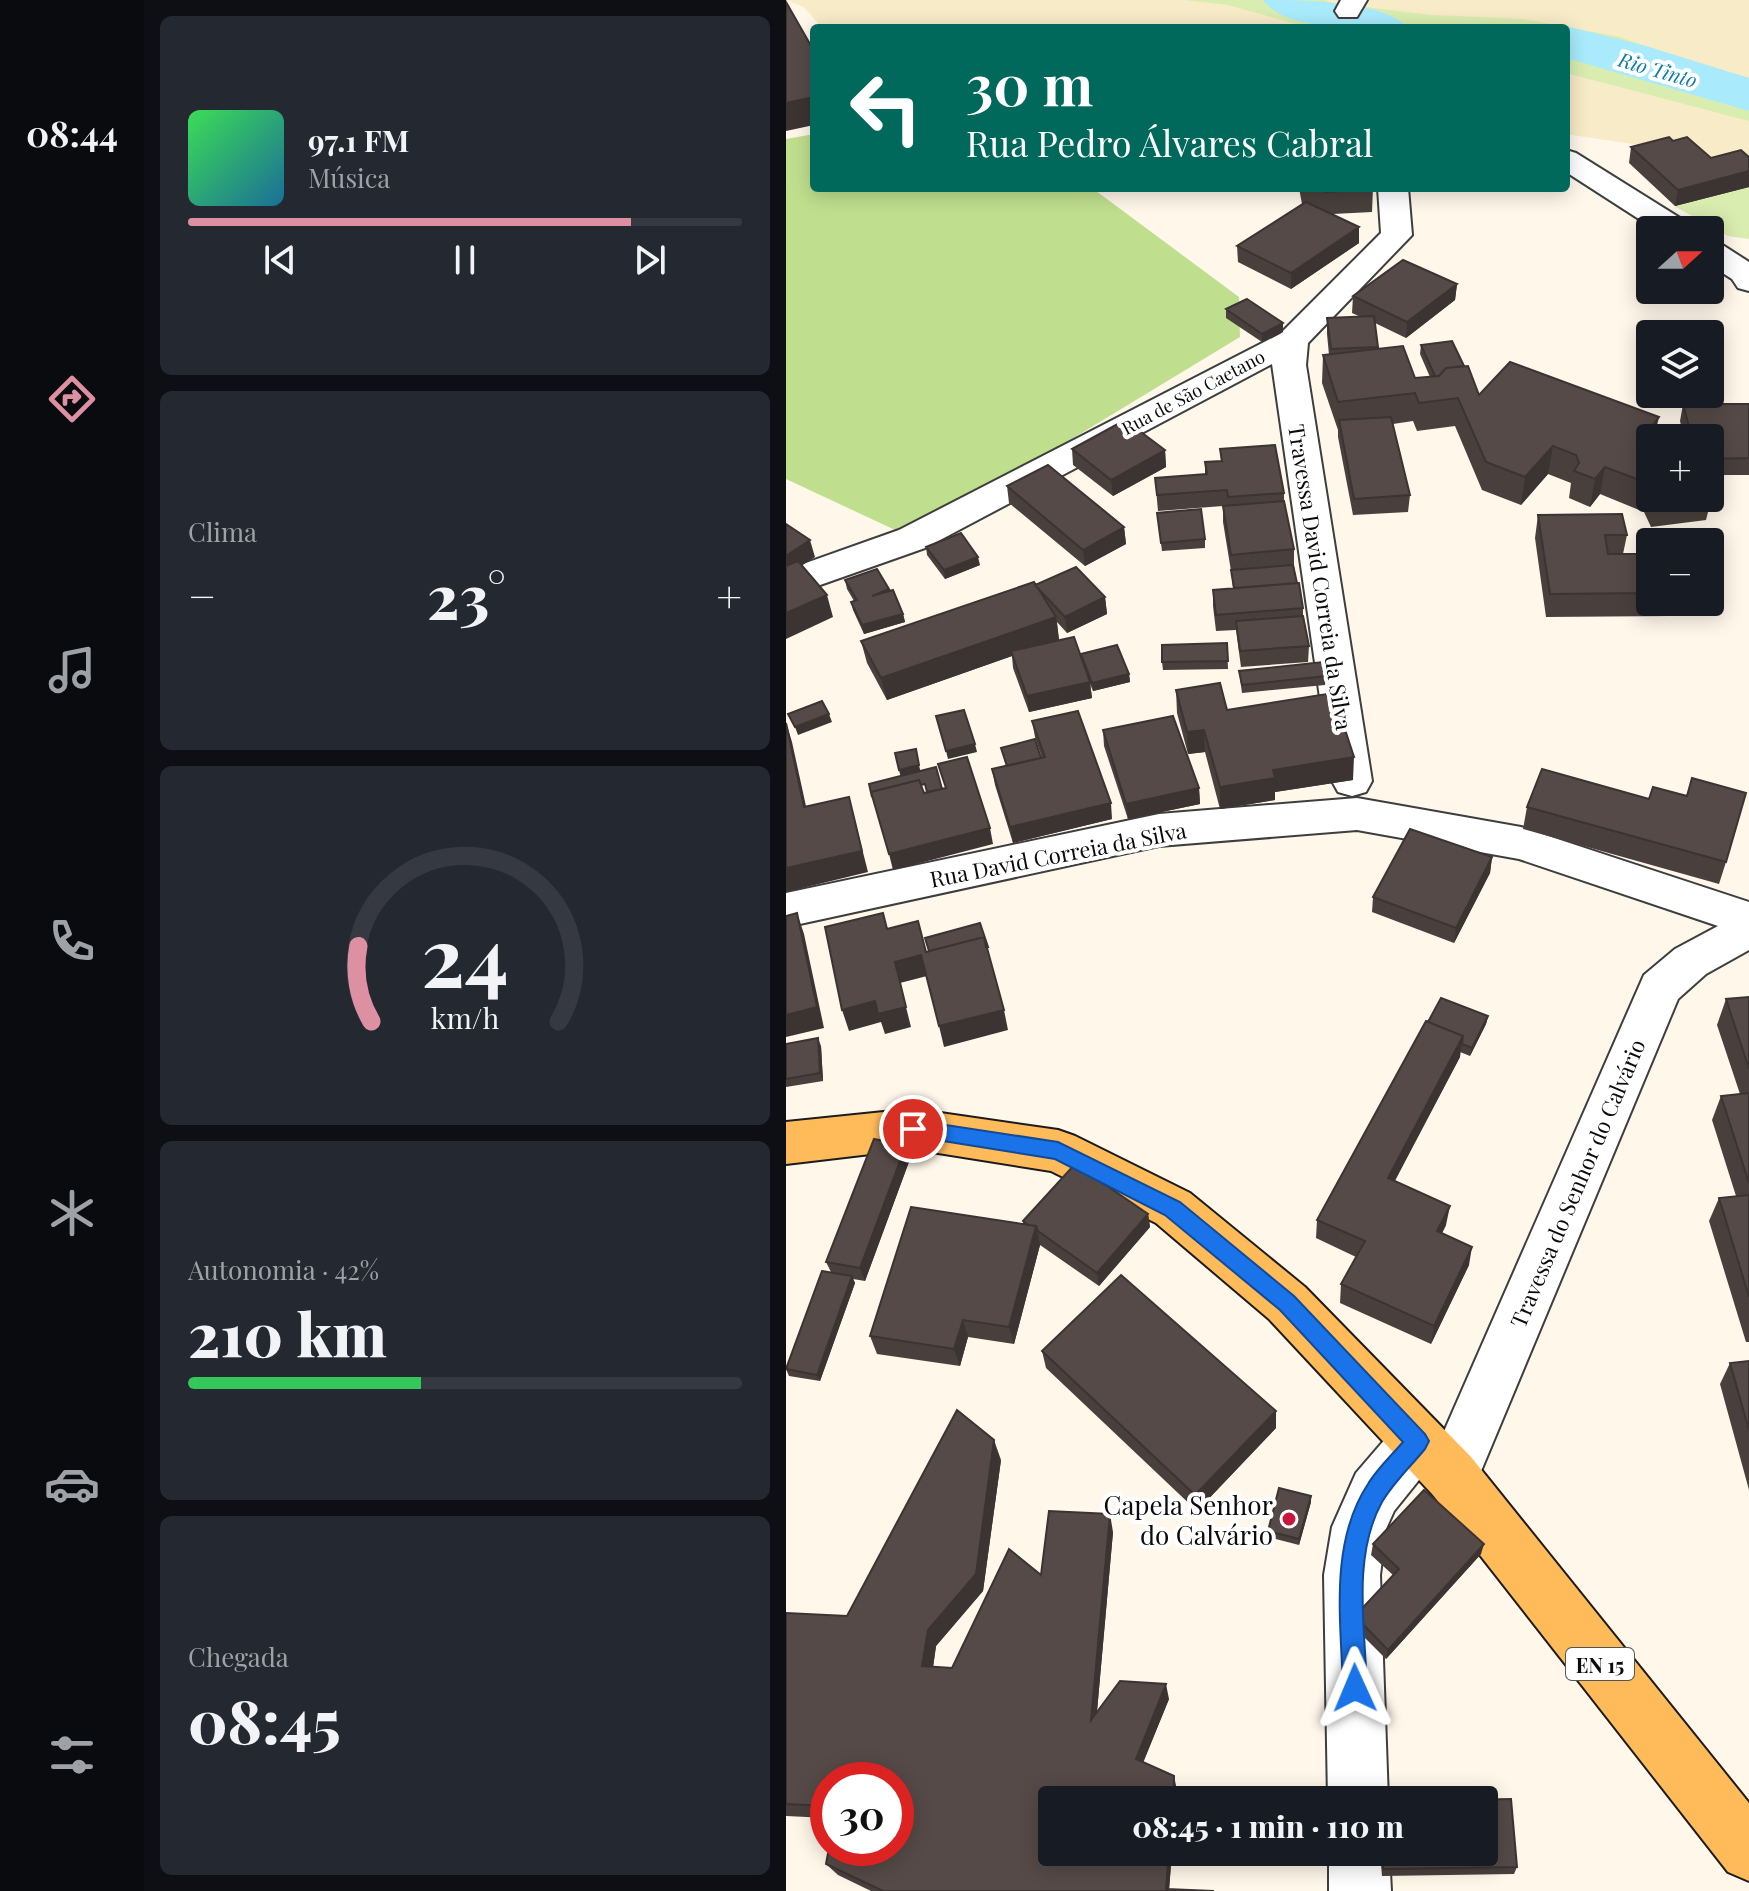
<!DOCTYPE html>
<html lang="pt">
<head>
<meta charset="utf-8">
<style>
  body { margin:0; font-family:"Playfair Display",serif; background:#242831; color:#f1f3f6; height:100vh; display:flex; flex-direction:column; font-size:30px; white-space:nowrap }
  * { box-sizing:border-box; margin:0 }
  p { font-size:26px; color:#9ea1a6 }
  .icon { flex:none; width:44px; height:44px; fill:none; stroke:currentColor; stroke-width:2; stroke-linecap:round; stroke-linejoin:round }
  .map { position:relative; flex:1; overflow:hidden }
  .details { display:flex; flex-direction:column; gap:16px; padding:16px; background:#0d0f14; width:642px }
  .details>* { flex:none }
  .hud { position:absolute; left:24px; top:24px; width:760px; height:168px; border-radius:8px; box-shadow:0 4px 20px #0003; background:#00695c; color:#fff; overflow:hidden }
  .needle { width:52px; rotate:69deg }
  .fabs { position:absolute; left:850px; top:216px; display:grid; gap:16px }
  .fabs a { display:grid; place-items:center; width:88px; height:88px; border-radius:8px; background:#171b24; box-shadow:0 4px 20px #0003; font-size:40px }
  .speed { position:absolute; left:24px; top:1762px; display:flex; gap:16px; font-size:40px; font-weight:700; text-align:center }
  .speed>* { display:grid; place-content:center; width:104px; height:104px; border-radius:50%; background:#171b24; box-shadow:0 4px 20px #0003; line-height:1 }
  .speed .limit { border:12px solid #d22; background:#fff; color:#111 }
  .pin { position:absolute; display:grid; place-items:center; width:68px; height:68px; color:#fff; margin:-34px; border:4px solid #fff; border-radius:50%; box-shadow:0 2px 8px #0007 }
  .me { position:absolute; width:88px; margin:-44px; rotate:359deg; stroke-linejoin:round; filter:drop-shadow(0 0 6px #0008) }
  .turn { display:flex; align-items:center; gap:28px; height:168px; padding:0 24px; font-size:36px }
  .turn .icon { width:104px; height:104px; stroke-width:2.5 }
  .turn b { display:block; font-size:56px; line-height:68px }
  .big { font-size:60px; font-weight:800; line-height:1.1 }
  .details .tile { flex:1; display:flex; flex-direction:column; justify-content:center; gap:12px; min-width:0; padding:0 28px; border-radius:12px; background:#242831 }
  .details .dial { align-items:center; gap:0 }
  .dial svg { height:208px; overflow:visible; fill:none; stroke:#363941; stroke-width:7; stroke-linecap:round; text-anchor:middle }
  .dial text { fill:#f1f3f6; stroke:none }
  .song { display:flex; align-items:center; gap:24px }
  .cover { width:96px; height:96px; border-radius:12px; background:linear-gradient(135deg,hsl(130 70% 55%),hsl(200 70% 35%)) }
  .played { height:8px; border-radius:4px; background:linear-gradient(90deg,#de90a3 80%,#363941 80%) }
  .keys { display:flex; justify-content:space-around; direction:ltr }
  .heat { display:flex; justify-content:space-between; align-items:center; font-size:44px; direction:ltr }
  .charge { height:12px; border-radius:6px; background:linear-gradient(90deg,#34c759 42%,#363941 0) }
  .trip { position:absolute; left:252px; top:1786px; width:460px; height:80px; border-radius:8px; background:#171b24; box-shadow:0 4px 20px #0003; font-weight:800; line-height:80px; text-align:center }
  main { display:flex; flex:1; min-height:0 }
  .dock { display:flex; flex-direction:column; width:144px; justify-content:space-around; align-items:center; background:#090b0e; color:#9ea1a6 }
  .dock .icon { width:56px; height:56px }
  .dock .active { color:#de90a3 }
  .dock b { font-size:36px; color:#f1f3f6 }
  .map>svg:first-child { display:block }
  .farmland { fill:#f8ebc7 }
  .green { fill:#daedb0 }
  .forest { fill:#c0df8e }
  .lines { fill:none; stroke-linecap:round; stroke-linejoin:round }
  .river { fill:#a9ebfc; fill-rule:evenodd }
  .street-casing { stroke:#3e3e3e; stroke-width:4 }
  .primary-casing { stroke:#1c1c1c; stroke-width:4 }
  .street { fill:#fff; fill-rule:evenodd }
  .primary { fill:#ffba5a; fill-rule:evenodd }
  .wall { fill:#49403d }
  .shaded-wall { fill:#3c3432 }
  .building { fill:#554a47; stroke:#3c3432; stroke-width:2 }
  .route { fill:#1a73e8; stroke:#114b97; stroke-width:2 }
  .poi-dot { fill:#c7173e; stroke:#fff; stroke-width:3 }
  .labels { text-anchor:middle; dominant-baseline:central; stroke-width:8; stroke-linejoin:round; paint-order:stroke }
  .far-street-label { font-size:18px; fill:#0b0b0b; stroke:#fff }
  .far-water-label { font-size:20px; font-style:italic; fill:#0a7ea8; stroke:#fff }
  .shield { fill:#fff; stroke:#545454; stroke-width:2 }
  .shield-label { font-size:20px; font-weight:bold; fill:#0b0b0b }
  .street-label { font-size:22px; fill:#0b0b0b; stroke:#fff }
  .near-poi-label { font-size:26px; fill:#0b0b0b; stroke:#fff; text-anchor:end }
</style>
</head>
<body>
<main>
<nav class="dock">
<b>08:44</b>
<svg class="icon active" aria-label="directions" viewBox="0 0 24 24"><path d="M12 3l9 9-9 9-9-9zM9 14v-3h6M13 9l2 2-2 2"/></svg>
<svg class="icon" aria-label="music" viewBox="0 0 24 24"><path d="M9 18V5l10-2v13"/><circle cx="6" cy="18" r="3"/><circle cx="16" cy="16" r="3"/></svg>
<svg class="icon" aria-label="phone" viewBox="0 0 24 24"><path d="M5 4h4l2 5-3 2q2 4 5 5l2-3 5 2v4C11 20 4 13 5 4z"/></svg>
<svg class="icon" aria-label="climate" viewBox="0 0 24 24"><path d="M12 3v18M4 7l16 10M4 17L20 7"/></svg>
<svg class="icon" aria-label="car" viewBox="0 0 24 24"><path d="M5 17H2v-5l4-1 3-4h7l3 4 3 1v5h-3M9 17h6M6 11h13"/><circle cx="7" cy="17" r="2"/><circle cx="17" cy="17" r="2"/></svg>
<svg class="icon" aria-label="filters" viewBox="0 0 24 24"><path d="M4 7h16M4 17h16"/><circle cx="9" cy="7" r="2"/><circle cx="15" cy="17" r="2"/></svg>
</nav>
<section class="details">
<div class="tile">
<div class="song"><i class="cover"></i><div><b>97.1 FM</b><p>Música</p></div></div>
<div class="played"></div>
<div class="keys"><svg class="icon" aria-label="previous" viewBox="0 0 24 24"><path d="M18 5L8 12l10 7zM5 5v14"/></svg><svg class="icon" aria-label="pause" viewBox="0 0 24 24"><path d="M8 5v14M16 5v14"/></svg><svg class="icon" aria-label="next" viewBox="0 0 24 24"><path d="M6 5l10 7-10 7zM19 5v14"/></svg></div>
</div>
<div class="tile"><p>Clima</p>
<div class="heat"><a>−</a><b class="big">23°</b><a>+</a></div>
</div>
<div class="tile dial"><svg viewBox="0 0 100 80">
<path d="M14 69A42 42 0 1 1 86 69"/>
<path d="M14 69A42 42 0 0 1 9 40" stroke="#de90a3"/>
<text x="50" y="56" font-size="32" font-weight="700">24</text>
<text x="50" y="72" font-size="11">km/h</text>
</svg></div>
<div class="tile"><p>Autonomia · 42%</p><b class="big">210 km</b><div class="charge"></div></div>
<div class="tile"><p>Chegada</p><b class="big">08:45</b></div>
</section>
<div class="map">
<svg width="963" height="1891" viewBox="0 0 963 1891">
  <rect width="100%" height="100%" fill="#fff7ea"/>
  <path class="farmland" d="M0,0H963V171L879,149L780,134V28H36L18,7Z"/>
  <path class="green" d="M399,0H539L562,11L580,7L645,15L738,19L834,37L963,84V121L780,73V28H524L442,5Z
    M963,185V239L942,236L888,206Z"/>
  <path class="forest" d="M28,134V188H306L453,297L454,337L124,537L0,479V139Z"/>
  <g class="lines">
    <path class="river" d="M477,0C514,0 599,0 622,28C584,28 500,33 477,0Z
      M780,26L860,46L963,78V111L780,58V28H773Z"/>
    <defs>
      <path id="street" d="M555,0H581L571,17H553L549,11Z
        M780,150L790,153L902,223L906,230H870L780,172Z
        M592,188H622L626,235L522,343L520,365L586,781L580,792L566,796L552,792L546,781L486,364L139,548L0,597V570L113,530L494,334L595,233Z
        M924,242L935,244L963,262V291L952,288L946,279L924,265Z
        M571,798L735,827L963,902V950L920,974L892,999L685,1495L666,1502L647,1495L639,1476L641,1470L608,1511L600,1529L594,1575L602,1800H542L538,1575L546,1527L570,1473L613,1423L632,1415L651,1423L656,1436L858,975L889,949L932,926L733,859L571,830L373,846L0,927V893L373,814Z
        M543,1852H603L605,1891H543Z"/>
      <path id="primary" d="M127,1109L272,1130L289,1136L404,1193L519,1287L685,1457L963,1803V1881L942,1872L647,1495L483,1319L370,1223L265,1171L127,1149L0,1164V1122Z"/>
    </defs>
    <use href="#street" class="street-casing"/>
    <use href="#primary" class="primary-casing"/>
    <use href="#street" class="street"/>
    <use href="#primary" class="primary"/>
  </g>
  <path class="wall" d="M887,141L925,158L963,157V187L889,206L843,163L845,147Z
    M513,188H587L586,212L547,214L573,243L505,289L452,262L451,246L516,204Z
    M671,284L669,300L620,338L589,323L592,349L629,378L644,377L634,354L635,345L678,366L693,395L864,438V498H924V486L927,492L920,520L865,527L858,512L814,494L804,507L783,498L785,483L762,474L735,505L696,490L669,426L631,431L627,421L607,424L624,495L622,512L567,515L552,437V430L536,383L537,355H543L541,334V318L575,317L566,313L567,296Z
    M440,309L497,323V332L476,342L440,318Z
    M897,404H963V475H924V438H898L894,421Z
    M286,449L379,450L380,467L327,496L287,465Z
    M434,449L498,493V501L508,549V566L511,583L517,608V616L523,646L522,662L455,667L450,630L430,631L427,606V590L447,588L445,571L437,522V506L372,511L369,478L419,474V462L435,461Z
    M221,486L338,527L340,544L299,566L223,503Z
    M371,513L419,539V548L376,551Z
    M752,515L841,535L837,554H864V602H886L883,616L760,617L749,538Z
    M140,547L194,565L159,579L141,555Z
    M59,580L103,589L117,614L119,622L78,634L67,610L65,602L68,601L61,589Z
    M250,585L319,597L321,614L281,633L271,622L273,640L266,642L295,658L343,674L344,682L307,691L304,684L306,698L243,712L227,668L226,656L101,700L81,663L75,641Z
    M441,643L442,669L377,670L376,662Z
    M453,671L540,676L539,685L456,693Z
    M390,690L441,710L567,780L489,792V800L434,809L419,752L402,754L391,713Z
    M246,721L326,819L227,843L209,785L206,769L220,766L215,748L256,758L249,737Z
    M317,730L413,788L414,804L342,819L318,746Z
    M863,799L940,862L933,884L737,829L741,807Z
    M706,857L704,873L668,943L586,912L587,897Z
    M963,997V1342H960L923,1221L933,1198L950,1196L926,1120L935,1096L954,1094L931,1025L940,999Z
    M702,1016L700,1024L684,1056L674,1052V1057L608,1181L660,1225L656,1233L683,1265L645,1344L554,1303L555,1284L570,1257L530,1238L531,1220L642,1022Z
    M0,1044L35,1046L37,1081L0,1087Z
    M124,1159L79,1281L67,1279L69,1283L34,1381L3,1376L0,1369L45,1272L40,1262Z
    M362,1214L364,1227L313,1286L254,1245L228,1344L182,1337L174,1366L91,1354L84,1336L237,1224V1221Z
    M256,1351L490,1428L411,1511L260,1368Z
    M963,1361V1490L934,1384L944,1363Z
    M215,1460L197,1591L150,1646L147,1667L166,1668L255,1575L327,1532L311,1711L383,1699L357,1762L391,1790L390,1800H266V1852H386L383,1889L428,1891H85L52,1875L40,1864L110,1848L42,1780V1818L0,1816V1613L61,1616Z
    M525,1502L513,1545L482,1537V1531Z
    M587,1544L695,1554L600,1659L567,1626L569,1616L607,1575L585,1555Z
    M594,1852H698L731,1867L728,1874L596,1876Z"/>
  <path class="shaded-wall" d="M28,97V125L0,131V103Z
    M963,171V187L889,206L892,190Z
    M573,227V243L505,289V273Z
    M671,284L669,300L620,338L621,322Z
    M497,323V332L476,342V334Z
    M873,417L868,438L862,431Z
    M767,446L762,474L735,505L739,477Z
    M379,450L380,467L327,496L325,480Z
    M819,467L814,494L804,507L809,479Z
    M338,527L340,544L299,566L297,550Z
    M24,540L29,557L0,576V556Z
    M192,557L194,565L159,579L158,570Z
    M41,595L47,617L0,639V613Z
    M319,597L321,614L281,633L279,617Z
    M117,614L119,622L78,634L76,625Z
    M270,617L273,640L227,656L225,651L226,656L101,700L95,678Z
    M343,674L344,682L307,691L306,683Z
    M304,682L306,698L243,712L241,696Z
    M43,714L46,722L12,735L9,727Z
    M0,722L6,742L25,829L18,807Z
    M418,730L419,752L402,754L401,732Z
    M189,744L191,752L162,759L160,751Z
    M568,757L567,780L489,792V800L434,809V787L487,770Z
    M133,765L135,774L115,778L113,770Z
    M413,788L414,804L342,819L340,804Z
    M63,797L82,872L0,892V868Z
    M325,803L326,819L227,843L224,827Z
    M204,828L207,844L107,870L103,854Z
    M706,857L704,873L668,943L670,928Z
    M11,913L18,934L38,1028L0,1037V1015Z
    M135,955L141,976L114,983L125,1027L99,1034L95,1022L63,1031L56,1010L89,1001L109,962Z
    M218,1010L222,1030L158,1047L153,1026Z
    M702,1016L700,1024L684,1056L686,1048Z
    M677,1036L674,1057L600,1198L602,1178Z
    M32,1038L35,1046L37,1081L34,1073Z
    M120,1145L124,1159L79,1281L74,1268Z
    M664,1206L660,1225L648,1250L651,1231Z
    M362,1214L364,1227L313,1286L311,1273Z
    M250,1226L254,1245L228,1344L223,1327Z
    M686,1247L683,1265L645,1344L648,1326Z
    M66,1276L69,1283L34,1381L31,1375Z
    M177,1320L182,1337L174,1366L168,1349Z
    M490,1411V1428L411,1511L409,1495Z
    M208,1440L215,1460L197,1591L150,1646L145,1682L136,1666L142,1630Z
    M525,1496V1502L513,1545V1539Z
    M324,1514L327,1532L309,1734L305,1720Z
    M698,1544L695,1554L600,1659L602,1650Z
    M380,1684L383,1699L353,1773L350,1759Z
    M388,1776L391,1790L390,1800H387Z
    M383,1852H386L383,1891L380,1889Z"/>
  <path class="building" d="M0,2L28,51V97L0,103Z
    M883,137L887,141L901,137L925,158L955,150L963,157V171L892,190L845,147Z
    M539,188H587V189L540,192Z
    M520,202L573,227L505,273L451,246Z
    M617,260L671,284L621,322L567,296Z
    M461,299L497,323L476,334L440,309Z
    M588,316L592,347L545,349L541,318Z
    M666,341L678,366L660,368L653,376H649L635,345Z
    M617,346L629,378L653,376L660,368L682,366L693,395L724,362L873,417L862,431L882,438H864V484L819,467L809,479L788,471L793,463L790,455L767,446L739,477L700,462L672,398L633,403L629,393L552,402L537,355Z
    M897,404H963V458L924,459V438H906Z
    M605,417L624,495L568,499L553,420Z
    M339,420L379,450L325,480L286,449Z
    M489,445L498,493L442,497L441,490L371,495L369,478L421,474L419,462L436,461L434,449Z
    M262,465L338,527L297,550L221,486Z
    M498,501L508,549L445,555L437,506Z
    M415,509L419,539L375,543L371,513Z
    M836,514L841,535H819L822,554H864V593L764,594L752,515Z
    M0,524L24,540L0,556Z
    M175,533L192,557L158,570L140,547Z
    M12,561L41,595L0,613V566Z
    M507,565L511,583L448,588L445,570Z
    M290,567L319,597L279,617L249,585Z
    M91,569L103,589L86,596L107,590L117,614L76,625L65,602L71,600L59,580Z
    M248,582L270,617L95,678L75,641Z
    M513,583L517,608L430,615L427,590Z
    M517,616L523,646L454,651L450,621Z
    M288,637L304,682L241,696L225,651Z
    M441,643L442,661L376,662V645Z
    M331,645L343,674L306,683L295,654Z
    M537,662L540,676L456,685L453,671Z
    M434,683L441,710L547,693L568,757L487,770L489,778L434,787L418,730L401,732L390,690Z
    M36,701L43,714L9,727L2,714Z
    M178,710L189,744L160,751L150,716Z
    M292,711L325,803L224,827L206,769L259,757L246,721Z
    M387,716L413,788L340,804L317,730Z
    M0,723L18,807L63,797L76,851L0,868Z
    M249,739L255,758L221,766L215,748Z
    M130,749L133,765L113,770L109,753Z
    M181,757L204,828L103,854L85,792L133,780L138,793L160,788L152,764Z
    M150,767L156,789L141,792L139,784L135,785L133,780L85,792L86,797L83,784Z
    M756,769L863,799L867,787L901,796L906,778L960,793L940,862L741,807Z
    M624,829L706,857L670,928L587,897Z
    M11,913L31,1007L0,1015V916Z
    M97,913L101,929L132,921L140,952L198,937L218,1010L153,1026L135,955L109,962L120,1007L92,1014L89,1001L56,1010L39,927Z
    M194,923L202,947H200L198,937L143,951L139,938Z
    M963,997V1069L940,999Z
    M655,998L702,1016L686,1048L676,1044L677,1036L642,1022Z
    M640,1021L677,1036L602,1178L664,1206L651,1231L686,1247L648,1326L555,1284L579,1241L531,1220Z
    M32,1038L34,1073L0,1079V1044Z
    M963,1093V1183L935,1096Z
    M88,1139L120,1145L74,1268L40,1262Z
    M289,1164L362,1214L311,1273L252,1231L250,1226L242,1225L237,1221Z
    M963,1195V1297L933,1198Z
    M125,1207L250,1226L223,1327L177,1320L168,1349L84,1336Z
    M36,1271L66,1276L31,1375L0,1369Z
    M335,1275L490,1411L409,1495L256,1351Z
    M963,1361V1430L944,1363Z
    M171,1410L208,1440L190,1574L142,1630L136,1666L166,1668L223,1549L255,1575L263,1511L324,1514L305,1720L334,1681L380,1684L350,1759L388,1776L387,1800H266V1852H383L380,1889L428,1891H97L40,1864L43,1848H110V1780H42V1806L0,1804V1613L61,1616Z
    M493,1488L525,1496L513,1539L482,1531Z
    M638,1490L698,1544L602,1650L569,1616L613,1569L587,1544Z
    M725,1799L731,1867L597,1869L596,1852H698V1800H673Z"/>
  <path class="route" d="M127,1120L272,1142L394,1202L508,1296L639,1434L643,1441L639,1449C625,1466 607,1483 596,1502C566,1556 579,1628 581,1688L577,1696L569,1700L560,1696L557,1688C555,1621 543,1543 582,1484C591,1469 606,1455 617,1442L494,1310L379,1215L269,1159L120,1135L117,1129L120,1123Z"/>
  <circle class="poi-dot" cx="503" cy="1519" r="8"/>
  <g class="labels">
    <g class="far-street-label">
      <text transform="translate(407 392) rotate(-28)">Rua de São Caetano</text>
    </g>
    <g class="far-water-label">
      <text transform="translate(872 69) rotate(16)">Rio Tinto</text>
    </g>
    <rect class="shield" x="780" y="1648" width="68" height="32" rx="6"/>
    <g class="shield-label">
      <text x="814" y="1664">EN 15</text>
    </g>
    <g class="street-label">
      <text transform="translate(535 577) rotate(81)">Travessa David Correia da Silva</text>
      <text transform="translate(272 854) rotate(-11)">Rua David Correia da Silva</text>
      <text transform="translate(791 1183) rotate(-67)">Travessa do Senhor do Calvário</text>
    </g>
    <g class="near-poi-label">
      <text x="487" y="1504">Capela Senhor<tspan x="487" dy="30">do Calvário</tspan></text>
    </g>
  </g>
</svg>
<div class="fabs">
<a><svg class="needle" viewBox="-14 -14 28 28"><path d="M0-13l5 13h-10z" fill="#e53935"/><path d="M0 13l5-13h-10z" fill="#9ea1a6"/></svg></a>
<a><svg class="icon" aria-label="layers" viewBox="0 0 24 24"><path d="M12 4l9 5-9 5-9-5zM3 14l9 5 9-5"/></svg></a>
<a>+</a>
<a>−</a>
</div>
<div class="speed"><div class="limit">30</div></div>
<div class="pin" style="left:127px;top:1129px;background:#d93025"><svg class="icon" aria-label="arrive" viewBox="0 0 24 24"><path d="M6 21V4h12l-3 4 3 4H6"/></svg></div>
<svg class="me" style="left:569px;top:1688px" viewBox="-20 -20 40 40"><path d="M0-17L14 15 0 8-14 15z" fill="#1a73e8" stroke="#fff" stroke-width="4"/></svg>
<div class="trip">08:45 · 1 min · 110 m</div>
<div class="hud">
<div class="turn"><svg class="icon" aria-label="left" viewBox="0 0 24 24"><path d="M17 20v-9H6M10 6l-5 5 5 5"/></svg><div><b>30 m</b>Rua Pedro Álvares Cabral</div></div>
</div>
</div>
</main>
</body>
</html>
